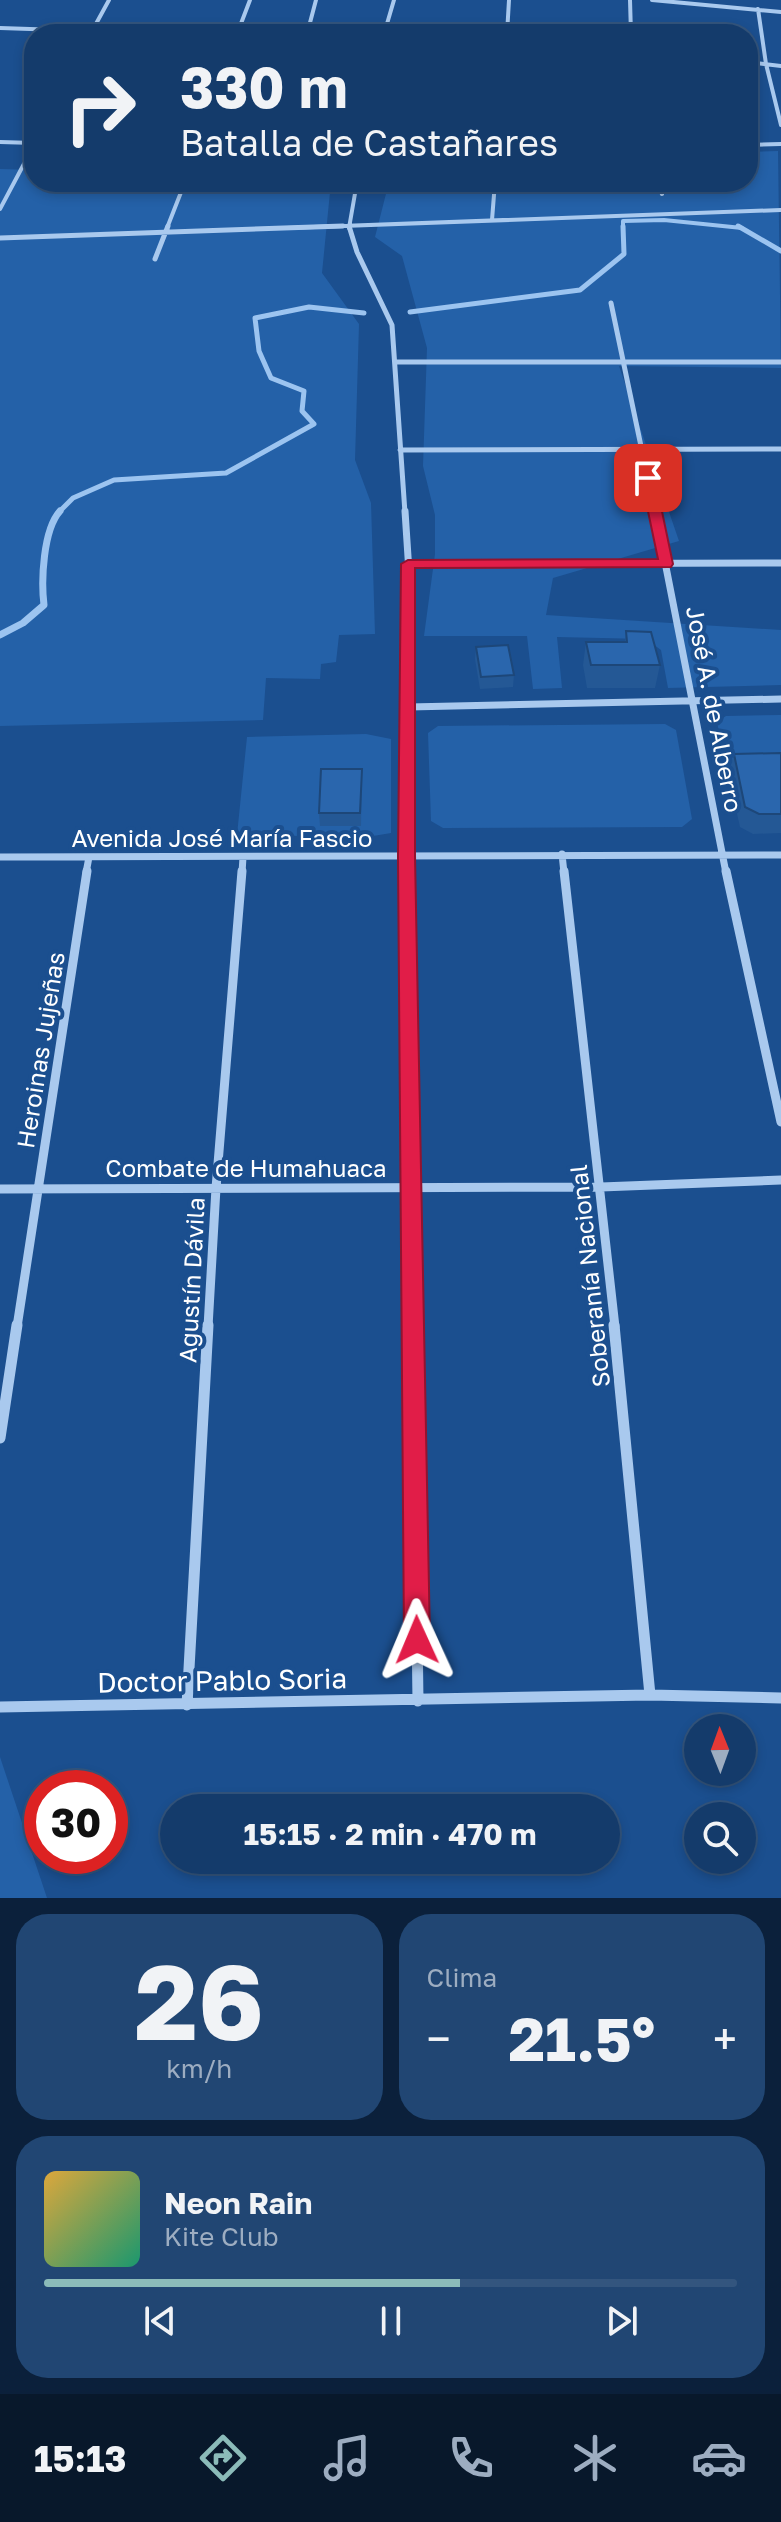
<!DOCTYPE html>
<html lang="es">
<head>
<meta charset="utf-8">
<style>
  body { margin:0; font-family:"Golos Text",sans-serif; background:#214673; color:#f1f3f6; height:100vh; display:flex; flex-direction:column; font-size:30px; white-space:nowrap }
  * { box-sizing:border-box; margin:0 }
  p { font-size:26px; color:#9dadc1 }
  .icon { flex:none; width:44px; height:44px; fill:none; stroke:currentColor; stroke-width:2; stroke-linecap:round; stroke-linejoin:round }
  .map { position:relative; height:1898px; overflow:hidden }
  .panel { display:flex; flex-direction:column; gap:16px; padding:16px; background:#0b203b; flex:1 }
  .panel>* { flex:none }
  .hud { position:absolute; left:24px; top:24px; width:734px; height:168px; border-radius:32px; box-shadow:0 4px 12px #0003,0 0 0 2px #33557e; background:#143b6b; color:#f1f3f6; overflow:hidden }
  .needle { width:52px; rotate:359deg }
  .tools { position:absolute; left:684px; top:1714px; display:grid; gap:16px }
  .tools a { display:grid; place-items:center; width:72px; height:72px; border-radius:50%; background:#143b6b; box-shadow:0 4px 12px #0003,0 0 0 2px #33557e; font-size:40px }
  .speed { position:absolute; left:24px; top:1770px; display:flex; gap:16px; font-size:40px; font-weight:700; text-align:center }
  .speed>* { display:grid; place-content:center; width:104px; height:104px; border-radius:50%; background:#143b6b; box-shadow:0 4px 12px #0003,0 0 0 2px #33557e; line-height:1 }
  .speed .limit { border:12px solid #d22; background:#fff; color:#111 }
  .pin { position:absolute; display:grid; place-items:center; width:68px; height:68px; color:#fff; margin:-34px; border-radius:16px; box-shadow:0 4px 12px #0006 }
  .me { position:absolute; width:88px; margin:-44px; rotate:359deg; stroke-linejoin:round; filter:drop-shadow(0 0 6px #0008) }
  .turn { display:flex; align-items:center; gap:28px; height:168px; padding:0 24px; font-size:36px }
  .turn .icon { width:104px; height:104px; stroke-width:2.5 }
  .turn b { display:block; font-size:56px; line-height:68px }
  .big { font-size:60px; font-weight:700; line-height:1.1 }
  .panel .card { flex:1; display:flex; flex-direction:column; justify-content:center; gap:12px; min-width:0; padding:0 28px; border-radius:32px; background:#214673 }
  .panel .dial { align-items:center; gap:0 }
  .dial b { font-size:104px; line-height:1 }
  .song { display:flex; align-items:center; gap:24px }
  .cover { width:96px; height:96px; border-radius:12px; background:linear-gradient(135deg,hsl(40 70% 55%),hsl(160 70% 35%)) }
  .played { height:8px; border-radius:4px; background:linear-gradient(90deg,#8bbbb9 60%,#33557e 60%) }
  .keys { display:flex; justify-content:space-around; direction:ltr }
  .heat { display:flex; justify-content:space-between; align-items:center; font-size:44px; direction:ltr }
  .panel .tiles { flex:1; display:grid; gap:16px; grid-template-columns:1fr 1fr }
  .card:last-child { grid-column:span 2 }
  .trip { position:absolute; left:160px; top:1794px; width:460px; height:80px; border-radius:40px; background:#143b6b; box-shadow:0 4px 12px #0003,0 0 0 2px #33557e; font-weight:700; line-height:80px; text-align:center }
  .tab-bar { display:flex; height:128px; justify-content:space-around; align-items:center; background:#08182b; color:#9dadc1 }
  .tab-bar .icon { width:56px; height:56px }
  .tab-bar .selected { color:#8bbbb9 }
  .tab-bar b { font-size:36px; color:#f1f3f6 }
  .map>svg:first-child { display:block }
  .green { fill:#2461a8 }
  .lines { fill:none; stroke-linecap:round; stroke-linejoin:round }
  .stream-far2 { stroke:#9cc4f0; stroke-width:4 }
  .stream-far1 { stroke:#9cc4f0; stroke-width:5 }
  .stream { stroke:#9cc4f0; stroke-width:7 }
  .street-far4 { stroke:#a9c9ee; stroke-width:4 }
  .street-far3 { stroke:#a9c9ee; stroke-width:5 }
  .street-far2 { stroke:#a9c9ee; stroke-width:7 }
  .street-far1 { stroke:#a9c9ee; stroke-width:9 }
  .street { stroke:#a9c9ee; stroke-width:11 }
  .wall { fill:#245895 }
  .building { fill:#2a66ad; stroke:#1d4779; stroke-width:2 }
  .route { fill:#e11d48; stroke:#92132f; stroke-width:2 }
  .labels { text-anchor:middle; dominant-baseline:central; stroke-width:8; stroke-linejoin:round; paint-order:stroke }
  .street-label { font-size:24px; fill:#fff; stroke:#1b4f8f }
  .near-street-label { font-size:28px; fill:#fff; stroke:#1b4f8f }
</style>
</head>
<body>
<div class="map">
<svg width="781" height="1898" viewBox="0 0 781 1898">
  <rect width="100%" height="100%" fill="#1b4f8f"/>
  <path class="green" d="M778,151L781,368L619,366L679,541L553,578L546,615L781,630V685L668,688L661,650L646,639L557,637L562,688L533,689L527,636H424L435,554V515L423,466L427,348L402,256L375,237L389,182H748V152Z
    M0,169L34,170V182H331L322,273L359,324L355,460L371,503L375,634L339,635L336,662L321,664L320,679L266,678L263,720L0,726Z
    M781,715V773L728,774L717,722L726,716Z
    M665,724L676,730L692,819L682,827L443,828L431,821L428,733L438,726Z
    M366,734L391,739V833L367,837L237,835L247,737Z
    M0,1757L47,1898H0Z"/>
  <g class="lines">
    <path class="stream-far2" d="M623,228V221L664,220L742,228"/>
    <path class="stream-far1" d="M738,226L781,251
      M410,312L580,290L624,254L623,226
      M58,513L73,498L114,480L226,473L314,424L302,411L304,391L271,378L259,351L255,318L309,307L364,313"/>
    <path class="stream" d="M0,635L23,623L44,605C41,581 43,530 60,511"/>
    <path class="street-far4" d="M630,0L631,34
      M652,0L781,12
      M758,9L766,64L781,125
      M0,28L180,34
      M91,33L109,0
      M237,34L250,0
      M307,34L316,0
      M384,34L394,0
      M507,34L509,0
      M748,62L781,66
      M0,142L34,143
      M748,145L781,144
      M656,182L662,194
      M0,209L34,145
      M492,220L495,182
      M167,228L185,182
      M287,228L781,210
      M349,228L357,182"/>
    <path class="street-far3" d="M349,226L357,252L392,325L405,513
      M0,238L343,226
      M155,259L168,226
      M611,303L655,513
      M395,362H781
      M400,450L781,449"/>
    <path class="street-far2" d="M405,511L409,572L407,873
      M655,511L726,873
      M408,564L781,563
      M409,707L781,699
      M562,854L564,873
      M0,857L781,855
      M86,873L89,857
      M242,873L243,857"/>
    <path class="street-far1" d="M407,871L413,1327
      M564,871L615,1327
      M726,871L781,1122
      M0,1189L601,1187L781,1180
      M17,1327L87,871
      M208,1327L216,1188L242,871"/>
    <path class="street" d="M413,1325L418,1701
      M614,1325L650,1695
      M0,1438L17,1325
      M187,1705L208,1325
      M0,1707L650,1695L781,1698"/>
  </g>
  <path class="wall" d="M626,631L660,665L655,688H587L583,665L586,642H625Z
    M476,647L514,675L513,687L480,689L475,659Z
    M781,753V833L753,834L740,827L728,774L734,754Z
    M362,769L361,826H320L319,813Z"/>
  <path class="building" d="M626,631L651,632L660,665H591L586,642H627Z
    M508,645L514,675L481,677L476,647Z
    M781,753V814H759L745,807L734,754Z
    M321,769H362L360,813H319Z"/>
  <path class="route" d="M648,474L655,478L673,564L671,567L415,568V856L430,1640L426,1649L417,1653L408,1649L404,1640L398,856L401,564L408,560L658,559L641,478Z"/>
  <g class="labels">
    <g class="street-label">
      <text transform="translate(715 709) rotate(79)">José A. de Alberro</text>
      <text x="222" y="837">Avenida José María Fascio</text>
      <text transform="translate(40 1050) rotate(-81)">Heroinas Jujeñas</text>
      <text x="246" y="1167">Combate de Humahuaca</text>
      <text transform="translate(589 1276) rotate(-96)">Soberanía Nacional</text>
      <text transform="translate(191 1280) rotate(-87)">Agustín Dávila</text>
    </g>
    <g class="near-street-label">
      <text transform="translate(222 1680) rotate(-1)">Doctor Pablo Soria</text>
    </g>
  </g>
</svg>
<div class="tools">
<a><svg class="needle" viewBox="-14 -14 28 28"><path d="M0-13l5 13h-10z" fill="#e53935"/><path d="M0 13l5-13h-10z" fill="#9dadc1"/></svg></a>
<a><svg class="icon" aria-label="search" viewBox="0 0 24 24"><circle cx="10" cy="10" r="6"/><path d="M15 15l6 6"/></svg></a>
</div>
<div class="speed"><div class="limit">30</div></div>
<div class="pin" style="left:648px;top:478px;background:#d93025"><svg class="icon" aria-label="arrive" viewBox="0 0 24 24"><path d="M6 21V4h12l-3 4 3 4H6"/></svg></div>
<svg class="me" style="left:417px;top:1640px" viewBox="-20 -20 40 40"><path d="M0-17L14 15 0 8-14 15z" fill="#e11d48" stroke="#fff" stroke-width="4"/></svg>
<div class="trip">15:15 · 2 min · 470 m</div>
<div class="hud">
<div class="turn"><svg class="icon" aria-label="right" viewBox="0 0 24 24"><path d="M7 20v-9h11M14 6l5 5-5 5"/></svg><div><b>330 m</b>Batalla de Castañares</div></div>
</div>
</div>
<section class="panel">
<div class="tiles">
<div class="card dial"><b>26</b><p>km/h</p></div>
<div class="card"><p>Clima</p>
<div class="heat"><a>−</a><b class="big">21.5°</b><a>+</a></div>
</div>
<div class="card">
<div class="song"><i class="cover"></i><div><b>Neon Rain</b><p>Kite Club</p></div></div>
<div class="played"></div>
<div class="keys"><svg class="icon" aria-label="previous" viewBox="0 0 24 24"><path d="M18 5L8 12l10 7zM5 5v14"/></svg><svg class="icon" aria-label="pause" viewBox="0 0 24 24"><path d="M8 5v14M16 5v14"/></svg><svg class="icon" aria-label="next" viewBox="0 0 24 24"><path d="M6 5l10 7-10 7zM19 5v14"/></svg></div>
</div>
</div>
</section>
<nav class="tab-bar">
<b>15:13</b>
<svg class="icon selected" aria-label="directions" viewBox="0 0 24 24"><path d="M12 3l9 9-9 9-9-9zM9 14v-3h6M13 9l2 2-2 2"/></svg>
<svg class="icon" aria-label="music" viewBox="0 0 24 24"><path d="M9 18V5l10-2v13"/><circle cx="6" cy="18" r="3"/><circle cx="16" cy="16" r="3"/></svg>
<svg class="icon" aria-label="phone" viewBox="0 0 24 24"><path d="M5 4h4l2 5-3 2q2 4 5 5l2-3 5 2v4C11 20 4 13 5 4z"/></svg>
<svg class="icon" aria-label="climate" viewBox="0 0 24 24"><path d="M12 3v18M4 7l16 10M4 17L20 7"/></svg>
<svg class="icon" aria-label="car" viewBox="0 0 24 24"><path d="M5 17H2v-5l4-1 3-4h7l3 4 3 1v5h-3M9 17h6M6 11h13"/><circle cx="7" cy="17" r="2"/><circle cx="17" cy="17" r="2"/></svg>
</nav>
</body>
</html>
